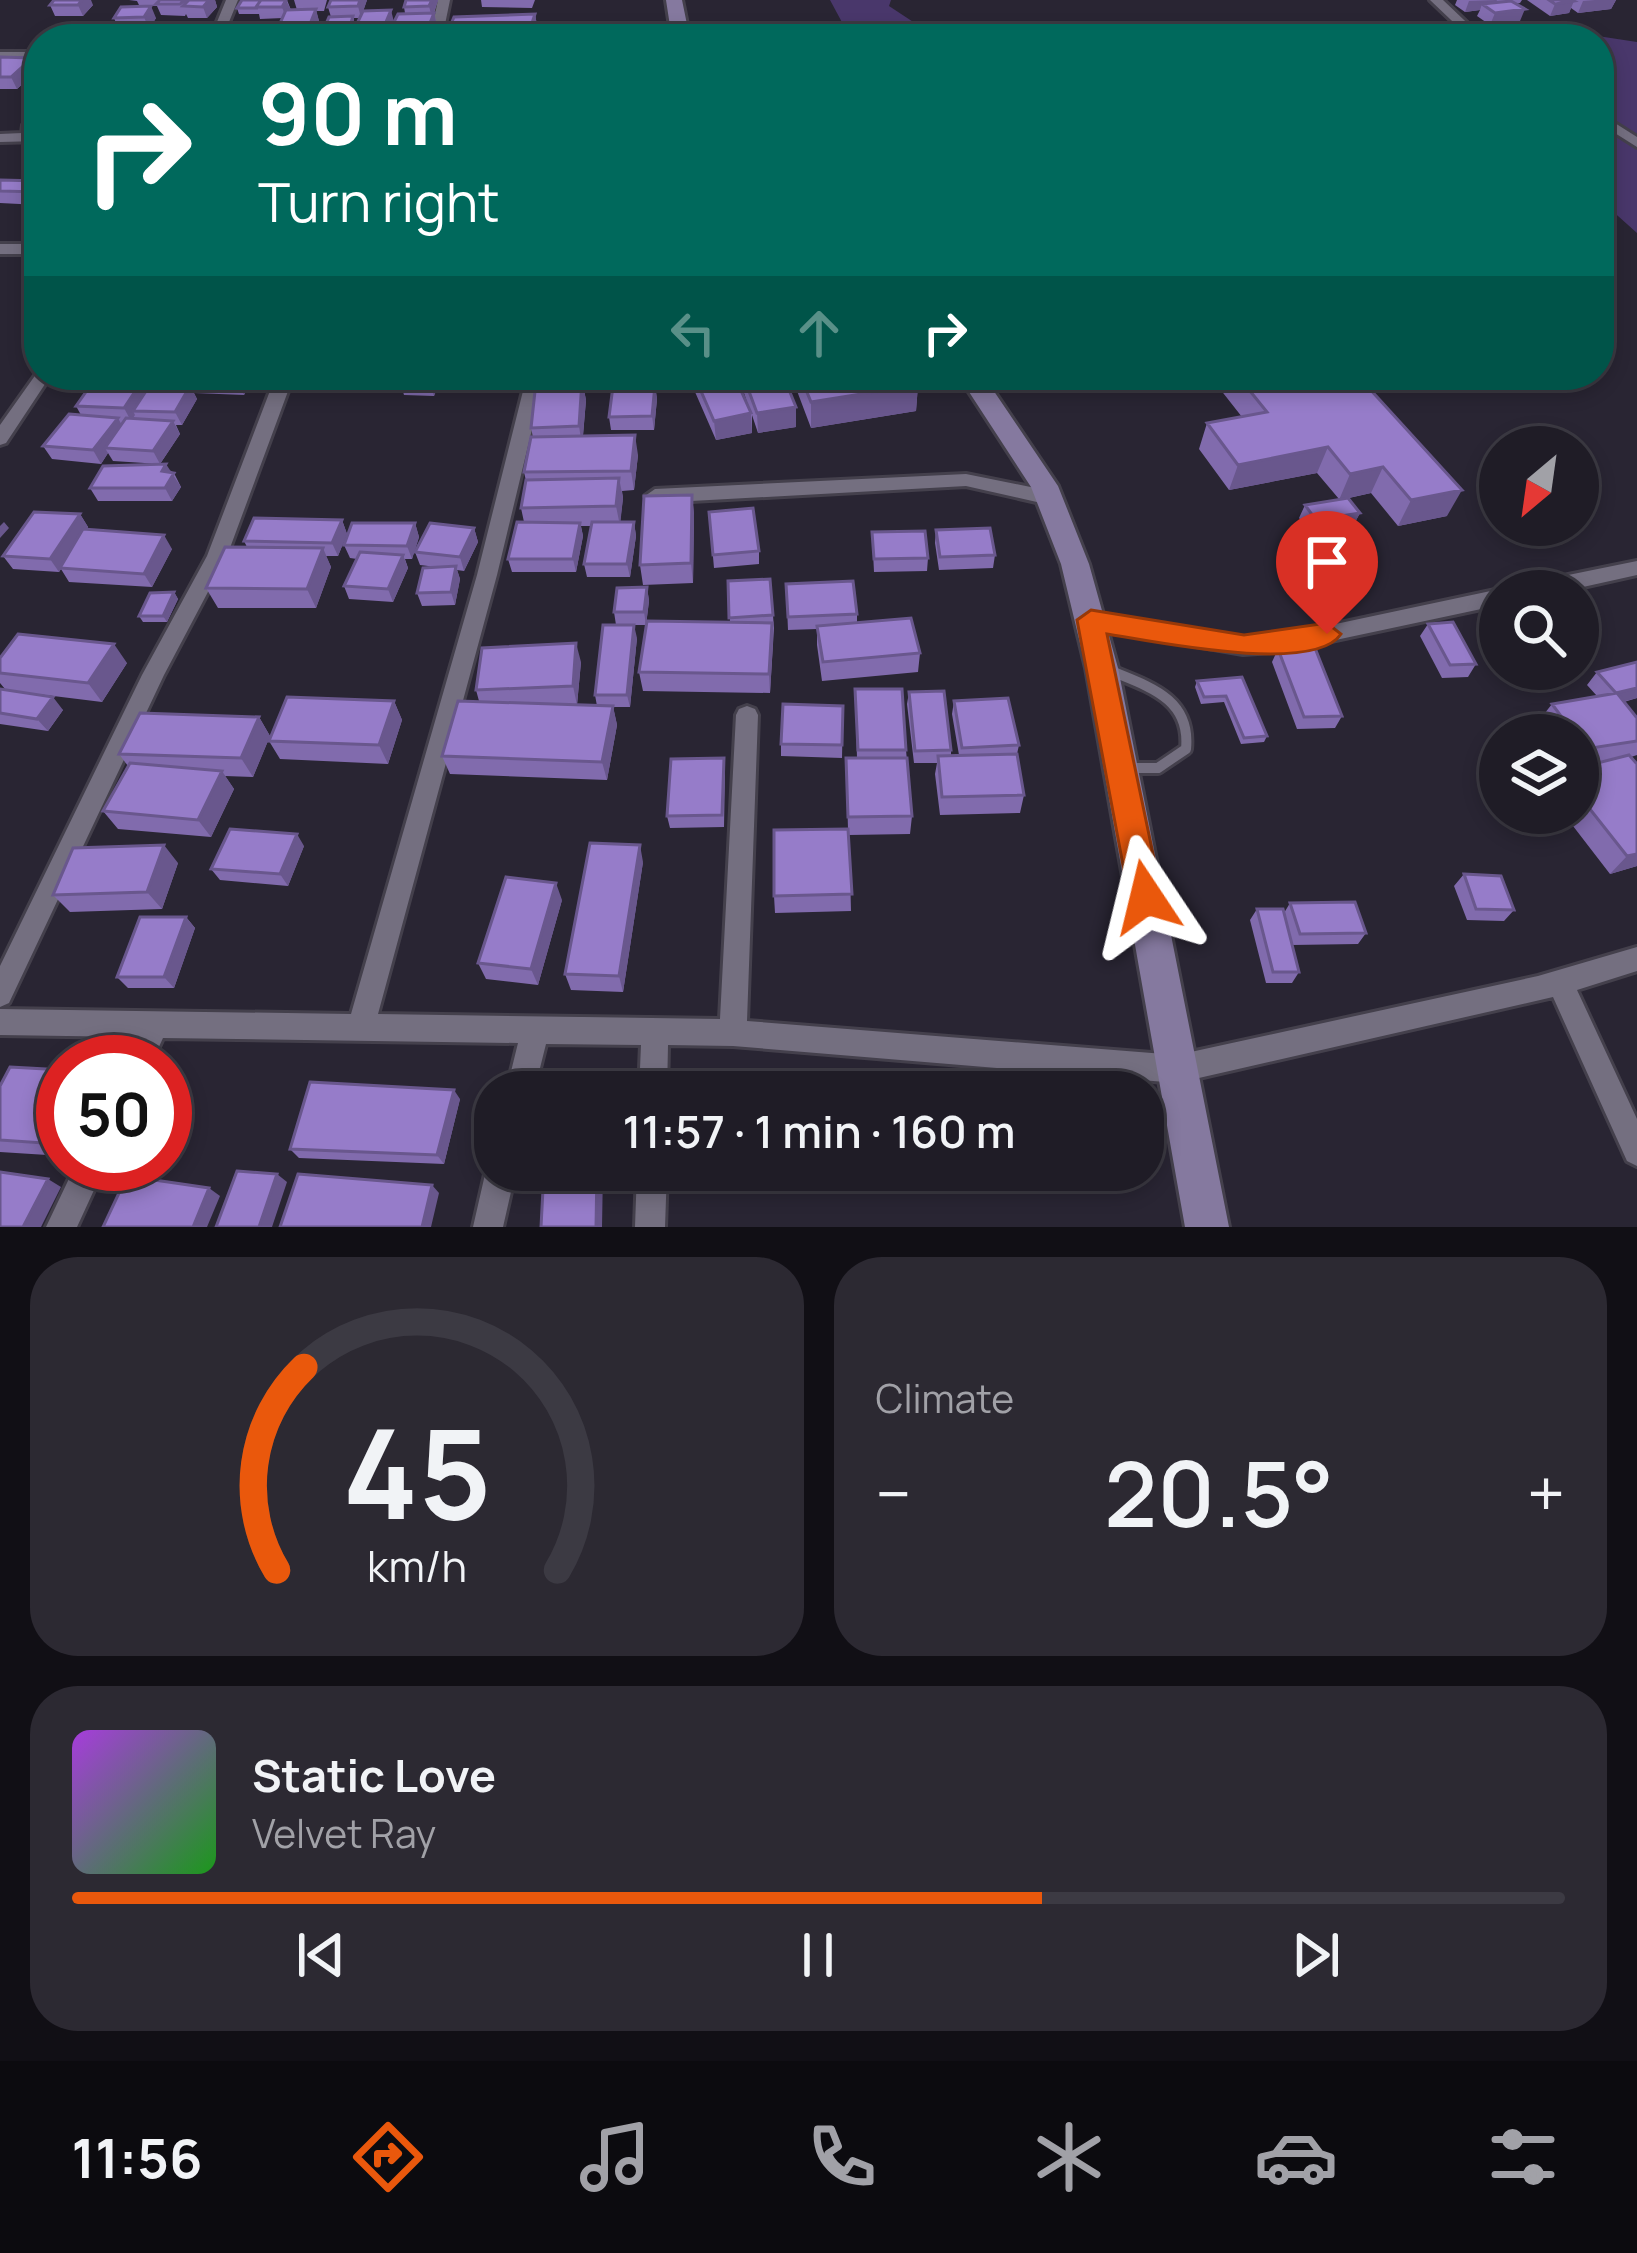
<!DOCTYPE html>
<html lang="en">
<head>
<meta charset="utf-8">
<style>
  body { margin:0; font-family:Manrope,sans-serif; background:#2c2932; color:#f1f3f6; height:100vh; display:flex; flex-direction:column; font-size:45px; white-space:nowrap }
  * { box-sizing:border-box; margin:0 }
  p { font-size:39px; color:#a1a1a7 }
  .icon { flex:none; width:66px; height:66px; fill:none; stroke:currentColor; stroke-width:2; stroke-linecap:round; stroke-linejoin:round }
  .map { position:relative; height:1227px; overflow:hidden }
  .details { display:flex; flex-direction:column; gap:30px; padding:30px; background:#110f15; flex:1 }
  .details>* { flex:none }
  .top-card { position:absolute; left:24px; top:24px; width:1590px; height:366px; border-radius:48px; box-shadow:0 6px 18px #0003,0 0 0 3px #3c3a43; background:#00695c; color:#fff; overflow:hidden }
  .needle { width:78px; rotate:209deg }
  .fabs { position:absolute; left:1479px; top:426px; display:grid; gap:24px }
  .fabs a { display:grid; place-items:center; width:120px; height:120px; border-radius:50%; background:#1f1c26; box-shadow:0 6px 18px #0003,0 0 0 3px #3c3a43; font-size:60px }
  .speed { position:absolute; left:36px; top:1035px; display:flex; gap:24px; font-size:60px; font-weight:700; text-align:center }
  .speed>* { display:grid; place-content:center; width:156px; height:156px; border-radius:50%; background:#1f1c26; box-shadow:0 6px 18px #0003,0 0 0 3px #3c3a43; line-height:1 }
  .speed .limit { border:18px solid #d22; background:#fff; color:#111 }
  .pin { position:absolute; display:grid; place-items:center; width:102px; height:102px; color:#fff; margin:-123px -51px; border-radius:50% 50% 50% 0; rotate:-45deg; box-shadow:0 0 12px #0007 }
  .pin .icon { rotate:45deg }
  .me { position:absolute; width:132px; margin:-66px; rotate:350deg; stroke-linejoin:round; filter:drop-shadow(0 0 9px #0008) }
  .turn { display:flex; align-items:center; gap:42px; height:252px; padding:0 36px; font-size:54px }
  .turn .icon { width:156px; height:156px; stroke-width:2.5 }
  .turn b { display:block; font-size:84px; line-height:102px }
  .lanes { display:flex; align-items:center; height:114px; padding:0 36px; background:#0003; justify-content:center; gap:60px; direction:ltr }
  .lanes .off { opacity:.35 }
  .big { font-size:90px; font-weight:600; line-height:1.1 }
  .details .tile { flex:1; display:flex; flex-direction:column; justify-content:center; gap:18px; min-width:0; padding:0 42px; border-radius:48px; background:#2c2932 }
  .details .dial { align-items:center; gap:0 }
  .dial svg { height:312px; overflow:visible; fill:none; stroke:#3c3a43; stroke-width:7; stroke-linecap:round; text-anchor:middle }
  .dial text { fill:#f1f3f6; stroke:none }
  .song { display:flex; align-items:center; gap:36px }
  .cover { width:144px; height:144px; border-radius:18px; background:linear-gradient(135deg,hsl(280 70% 55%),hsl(120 70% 35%)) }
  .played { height:12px; border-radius:6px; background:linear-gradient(90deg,#ea580c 65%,#3c3a43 65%) }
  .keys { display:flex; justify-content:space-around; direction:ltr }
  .heat { display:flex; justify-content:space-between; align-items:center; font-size:66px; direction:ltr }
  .details .tiles { flex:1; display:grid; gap:30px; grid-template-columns:1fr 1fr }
  .tile:last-child { grid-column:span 2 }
  .trip { position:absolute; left:474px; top:1071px; width:690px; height:120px; border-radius:48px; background:#1f1c26; box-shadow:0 6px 18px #0003,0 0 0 3px #3c3a43; font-weight:600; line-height:120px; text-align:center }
  .tabs { display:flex; height:192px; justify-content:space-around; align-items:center; background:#0c0b0f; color:#a1a1a7 }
  .tabs .icon { width:84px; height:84px }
  .tabs .on { color:#ea580c }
  .tabs b { font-size:54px; color:#f1f3f6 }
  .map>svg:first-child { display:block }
  .green { fill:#49376b }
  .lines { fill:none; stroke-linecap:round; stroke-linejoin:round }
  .lane-casing { stroke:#44404c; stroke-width:16 }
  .street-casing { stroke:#44404c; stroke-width:6 }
  .secondary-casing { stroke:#44404c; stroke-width:6 }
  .lane { stroke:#746f80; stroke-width:10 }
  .street { fill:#746f80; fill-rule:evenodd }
  .secondary { fill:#85799f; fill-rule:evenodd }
  .wall { fill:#816bad }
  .shaded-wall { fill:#69578d }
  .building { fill:#967cc9; stroke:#69578d; stroke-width:3 }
  .route { fill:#ea580c; stroke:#983908; stroke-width:3 }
</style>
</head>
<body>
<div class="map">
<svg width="1637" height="1227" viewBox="0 0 1637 1227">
  <rect width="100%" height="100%" fill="#292533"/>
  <path class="green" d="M830,0H891L889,6L939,39H851Z
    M1591,35L1637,42V233L1599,199V39H1589Z"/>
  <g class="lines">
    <defs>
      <path id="lane" d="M1111,671C1150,687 1191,699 1186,749L1158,768H1124"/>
      <path id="street" d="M226,0H238L222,39H210Z
        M438,0H450L442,39H430Z
        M1430,0H1443L1484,39H1471Z
        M0,52H39V60H0Z
        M39,108L36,133H39V141L0,142V134L22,133L23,125L34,109Z
        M1599,113L1637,137V147L1599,123Z
        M0,244H39V254H0Z
        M39,370V375H51L6,443L0,445V425Z
        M276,375H294L227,556L164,675L9,1003L0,1007V966L142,675L207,556Z
        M527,375H545L497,575L378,1014L720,1019L736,715L739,709L747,706L755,709L758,715L747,1021L1177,1055L1538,976L1637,947V971L1577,990L1637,1119V1166L1627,1161L1553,997L1177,1083L733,1046L668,1045L667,1092H639L641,1045L546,1044L534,1092H506L518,1043L163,1038L152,1062H124L135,1037L0,1035V1009L351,1014L477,575Z
        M582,375H644L635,380L558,389L549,383L558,377Z
        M966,474L1050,491L1060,498L1050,505L966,486L655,503L645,496L655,489Z
        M1637,561V575L1565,591H1519L1529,583Z
        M1500,589L1506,591H1500V605L1284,651L1243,654L1091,628L1084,626L1080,620L1084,614L1091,612L1243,638L1284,635Z
        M495,1158V1170H516L503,1227H473L486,1170Z
        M76,1164H106L77,1227H46Z
        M637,1170H667L665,1227H635Z"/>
      <path id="secondary" d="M666,0H682L690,39H672Z
        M958,375H983L1058,486L1089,564L1118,668L1229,1227H1185L1086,668L1061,564L1031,487Z"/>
    </defs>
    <use href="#lane" class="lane-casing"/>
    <use href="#street" class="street-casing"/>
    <use href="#secondary" class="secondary-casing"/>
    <use href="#lane" class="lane"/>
    <use href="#street" class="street"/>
    <use href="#secondary" class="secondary"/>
  </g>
  <path class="wall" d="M129,0H215L217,7L207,18H188L186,14L185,16L161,15L157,6L139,5L137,1Z
    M287,0L291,10H297L294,0H327L324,11H316L319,21L315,33L316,39H273L283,18L260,19L259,14H239L237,8Z
    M367,0L363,11L394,21L405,13L404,7L406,0H438L434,13L437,25L433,35H396L393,24L387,39H356L354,30L360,18H354L353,28L328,30L326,24L331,17L328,7Z
    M481,0H535L532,8L482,7Z
    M1457,0H1522L1520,3L1516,4L1520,21L1490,25L1477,16L1480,10L1465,12L1455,5Z
    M1527,0H1616L1611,9L1578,13L1571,8L1569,13L1550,16Z
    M50,5H93L83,16H55Z
    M121,7L156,18L149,29L119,30L114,18Z
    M535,14L538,31L535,39H451L449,29Z
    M0,57L38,70L17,89H0Z
    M0,180L39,181V205L0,203Z
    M48,375H255L244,395L194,393L197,399L182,425H176L180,434L160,464L174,473L181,487L172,501H98L90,488L160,464L113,461L108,453L101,464L52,459L43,446L81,415L76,406L87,390H57Z
    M304,375H389L385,383L306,379Z
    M403,375H504L497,393L443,390L440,381L434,396L404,395L400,382Z
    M691,375H734L749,408L738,375H783L796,407V427L758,433L752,415V433L716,440L692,385Z
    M791,375H913L918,385L916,411L811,428Z
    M1209,375H1357L1447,516L1398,526L1371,493L1349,498L1360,513L1353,526L1310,534L1299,518L1305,505L1339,499L1317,473L1229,490L1199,449L1207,423L1242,417Z
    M582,380L586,400L583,436L638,455L634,490L622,491L623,498L620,522H634L636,536L630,577H587L584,564L591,526H581L583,536L576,572H512L508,559L524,522L521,508L526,481L524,472L533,437L531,428Z
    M655,385L657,399L654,430H611L609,417Z
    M692,495L694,515L693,583L643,585L640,565Z
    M709,512L759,551V564L714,568Z
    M80,514L88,527L87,529L172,549L152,587L69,582L61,569L59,572L13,569L3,556Z
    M342,520L347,534L338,556H326L331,567L316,608H218L206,588L247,547L244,541Z
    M415,523L419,537L412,559H405L408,568L393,602L349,599L344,586L357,559L350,558L344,545Z
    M474,528L478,542L464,571L457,570L460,579L455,605L422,606L417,593L436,567L420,565L415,552Z
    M936,530L995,555L993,568L939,570L935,543Z
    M872,532L928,558L927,571L874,572Z
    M770,579L774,628L770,693L643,691L639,672L730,622L728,581Z
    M786,584L857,614V622L920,653L918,672L822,681L817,645V629L788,630Z
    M647,587L649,601L646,625H616L614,612Z
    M174,592L178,599L167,622H143L139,616Z
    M1428,624L1476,664L1468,677L1442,678L1420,636Z
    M637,638L630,707H613L617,725L607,780L450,774L442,756L479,701L476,690L581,662L577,705L597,706L595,695Z
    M1278,649L1342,716L1335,728L1297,729L1272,662Z
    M0,658L127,663L102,702L29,693L63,710L48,731L0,724V689H5L0,683Z
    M1597,672L1637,698L1624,702L1637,718V755L1631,757L1637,764V866L1610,874L1563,813H1578V768L1599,763L1578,766V735H1546L1537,723L1552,704L1597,696L1587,685Z
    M1242,677L1267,736L1264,742L1241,744L1224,702L1201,704L1195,687L1197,681Z
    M855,689L906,750L912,816L910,834L849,835L851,911L775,913L774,896L848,829L846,758H857Z
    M909,692L951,750V755H959L952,714L954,701L1019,745L1017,754L1024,795L1020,813L940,815L935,774L937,763H914L907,704Z
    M394,701L402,720L388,764L280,759L269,741Z
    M843,706L842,758L781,756V744Z
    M259,717L270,736L253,777L225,776L234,789L211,837L118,829L103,811L128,766L119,754Z
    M725,771L724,827L670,828L667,816Z
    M304,846L288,886L220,880L211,869Z
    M643,862L623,992L571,990L565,974Z
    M178,863L162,909L70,912L53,895Z
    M1464,874L1514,910L1504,921L1467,920L1454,886Z
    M562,900L538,985L486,979L478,963Z
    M1290,903L1366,933L1358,944L1292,945L1299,972L1292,983H1266L1250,920L1257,909L1284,913Z
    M186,917L195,928L174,988H128L117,977Z
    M63,1070V1156L0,1152V1086Z
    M460,1099L444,1164L299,1158L290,1149Z"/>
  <path class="shaded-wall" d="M82,0H91L93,5L83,16L78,5Z
    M209,0H215L217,7L207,18L203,7Z
    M286,0L291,10L286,18L282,7Z
    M360,0H367L361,18L358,6Z
    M432,0H438L432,18L429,6Z
    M1497,0L1494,7L1482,4L1480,10L1465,12L1469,1Z
    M1595,0H1616L1611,9L1578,13L1583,1Z
    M1574,1L1569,13L1550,16L1555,4Z
    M151,6L156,18L149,29L144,17Z
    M316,9L319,21L315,33L316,39H307L312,29L310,24Z
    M1525,9L1520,21L1490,25L1495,13Z
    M391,10L394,22L386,39L383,29Z
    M434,13L437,25L433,35L430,23Z
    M535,14L538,31L535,39H531L530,29Z
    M32,58L38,70L17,89L11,77Z
    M124,375H142L135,376L138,382L133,391Z
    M241,375H255L244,395L238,381Z
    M433,375H443L439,377L440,381L434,396L430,383Z
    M496,375H504L497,393L494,380Z
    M582,380L586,400L582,446L579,426Z
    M142,381L149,394L133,411L135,415L131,421L124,408Z
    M655,385L657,399L654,430L652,416Z
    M918,385L916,411L811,428V402Z
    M190,386L197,399L182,425L175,412Z
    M796,407V427L758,433L757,413Z
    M751,413L752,433L716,440L714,421Z
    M118,418L125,431L105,448L108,453L101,464L93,450Z
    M173,421L180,434L160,464L153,451Z
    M635,435L638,455L634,490L631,471Z
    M1328,447L1317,473L1229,490L1238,465Z
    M166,464L181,487L172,501L165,488L162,471Z
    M1383,467L1371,493L1339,500L1350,474Z
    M619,478L623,498L620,526L616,506Z
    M1462,490L1447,516L1398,526L1411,500Z
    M692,495L694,515L693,583L691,563Z
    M1360,513L1353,526L1310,534L1316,520Z
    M80,514L88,527L59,572L50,559Z
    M342,520L347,534L338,556L332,543Z
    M4,522L9,528L0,538V526Z
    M634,522L636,536L630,577L627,564Z
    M415,523L419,537L412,559L407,546Z
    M580,523L583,536L576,572L573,559Z
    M474,528L478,542L464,571L460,557Z
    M164,535L172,549L152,587L144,574Z
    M323,548L331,567L316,608L307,589Z
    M403,555L408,568L393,602L388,589Z
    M456,566L460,579L455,605L451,592Z
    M647,587L649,601L646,625L644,612Z
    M174,592L178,599L167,622L163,616Z
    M772,623L773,642L770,693L769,674Z
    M634,625L637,638L630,707L627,695Z
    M576,643L581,662L577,705L573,686Z
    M114,644L127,663L102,702L88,683Z
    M1637,688V698L1606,706L1616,693Z
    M53,697L63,710L48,731L37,719Z
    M394,701L402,720L388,764L379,745Z
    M613,706L617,725L607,780L602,762Z
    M259,717L270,736L253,777L241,758Z
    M222,771L234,789L211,837L198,820Z
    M297,834L304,846L288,886L280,874Z
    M164,845L178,863L162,909L147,892Z
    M640,845L643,862L623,992L619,976Z
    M1637,854V866L1610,874L1627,856Z
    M556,883L562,900L538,985L531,969Z
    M186,917L195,928L174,988L164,977Z
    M454,1090L460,1099L444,1164L437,1155Z
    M597,1170H603L602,1227H596Z
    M277,1174L287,1182L272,1227H259Z
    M48,1179L61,1187L41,1227H23Z
    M432,1185L439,1193L431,1227H422Z
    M209,1188L220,1196L207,1227H193Z"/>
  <path class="building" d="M54,0H82L78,5H50Z
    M160,0H185L180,4H156Z
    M189,0H209L203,7L183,6Z
    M242,0H261L256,7L258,8H237Z
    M261,0H286L282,7H256Z
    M331,0H360L358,6L328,7Z
    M406,0H432L429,6L404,7Z
    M1549,0H1572L1574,1L1555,4Z
    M1511,1L1525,9L1495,13L1482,4Z
    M151,6L144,17L114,18L121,7Z
    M316,9L310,24L301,25V30H287L282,39H273L286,10Z
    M391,10L383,29L354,30L363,11Z
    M434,13L430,23L393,24L398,14Z
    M535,14L530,29H449L454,17Z
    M353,16L351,23L326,24L329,17Z
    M305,27H313L307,39H299Z
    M0,57L32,58L11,77H0Z
    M0,180L39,181V192L0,191Z
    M174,375H241L238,381L172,379Z
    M403,375H433L430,383L400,382Z
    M440,375H496L494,380L439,377Z
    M694,375H734L751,413L714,421Z
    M743,375H783L796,407L757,413Z
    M800,375H913L918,385L811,402Z
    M1237,375H1357L1462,490L1411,500L1383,467L1350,474L1328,447L1238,465L1207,423L1267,412Z
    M95,379L142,381L124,408L76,406Z
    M582,380L579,426L531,428L536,382Z
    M150,385L190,386L175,412L133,411Z
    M655,385L652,416L609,417L613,386Z
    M69,414L118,418L93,450L43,446Z
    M126,418L173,421L153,451L105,448Z
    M635,435L631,471L524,472L531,437Z
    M166,464L162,471L174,473L165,488H90L103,466Z
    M619,478L616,506L521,508L526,480Z
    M692,495L691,563L640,565L644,496Z
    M1348,498L1360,513L1316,520L1305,505Z
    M753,508L759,551L713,555L709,512Z
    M34,512L80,514L50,559L3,556Z
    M254,518L342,520L332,543L244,541Z
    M517,522L580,523L573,559H508Z
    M592,522H634L627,564H584Z
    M352,523H415L407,546L344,545Z
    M430,523L474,528L460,557L415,552Z
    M990,528L995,555L940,557L936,530Z
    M83,529L164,535L144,574L60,568Z
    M925,531L928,558L874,559L872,532Z
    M225,547L323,548L307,589L206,588Z
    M360,552L403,555L388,589L344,586Z
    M456,566L451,592L417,593L423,568Z
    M770,579L773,615L729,618L728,581Z
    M853,581L857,614L788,617L786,584Z
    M647,587L644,612H614L617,588Z
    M174,592L163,616H139L150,593Z
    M911,618L920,653L823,662L817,626Z
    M647,621L772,623L769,674L639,672Z
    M1453,622L1476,664L1450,665L1428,624Z
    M603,625H634L627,695H595Z
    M18,634L114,644L88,683L0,673V658Z
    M576,643L573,686L476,690L482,648Z
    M1315,648L1342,716L1304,717L1278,649Z
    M1637,662V688L1616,693L1597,672Z
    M1242,677L1267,736L1244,738L1226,696L1204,697L1197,681Z
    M0,689L53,697L37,719L0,713Z
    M855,689H902L906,750H858Z
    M944,691L951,750L915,751L909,692Z
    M1617,693L1637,718V741L1585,749L1578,739V735H1575L1552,704Z
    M287,697L394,701L379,745L269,741Z
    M1008,698L1019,745L962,748L954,701Z
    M458,701L613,706L602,762L442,756Z
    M783,704L843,706L842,745L781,744Z
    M140,713L259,717L241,758L119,754Z
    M1017,754L1024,795L942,797L938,756Z
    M1629,755L1637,764V854L1627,856L1578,794V768Z
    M724,758L722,815L667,816L671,759Z
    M846,758H907L912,816L848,817Z
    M130,763L222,771L198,820L103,811Z
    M230,829L297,834L280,874L211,869Z
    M848,829L852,894L774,896V830Z
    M590,843L640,845L619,976L565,974Z
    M164,845L147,892L53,895L73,848Z
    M1464,874L1501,876L1514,910L1476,909Z
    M506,877L556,883L531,969L478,963Z
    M1355,902L1366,933L1300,934L1290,903Z
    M1257,909H1283L1299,972H1273Z
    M140,917H186L164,977H117Z
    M10,1067L63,1070V1133L58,1144L0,1140V1086Z
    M310,1082L454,1090L437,1155L290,1149Z
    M544,1170H597L596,1227H541Z
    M237,1171L277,1174L259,1227H216Z
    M0,1172L48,1179L23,1227H0Z
    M298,1174L432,1185L422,1227H280Z
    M127,1176L209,1188L193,1227H103Z"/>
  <path class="route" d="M1091,610L1244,635L1327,623L1341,634C1314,675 1151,641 1107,634L1162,897L1157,908L1146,912L1134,908L1129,897L1077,620Z"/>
</svg>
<div class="fabs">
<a><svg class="needle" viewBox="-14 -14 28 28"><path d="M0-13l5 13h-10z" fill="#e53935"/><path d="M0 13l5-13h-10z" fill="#a1a1a7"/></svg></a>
<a><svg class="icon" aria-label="search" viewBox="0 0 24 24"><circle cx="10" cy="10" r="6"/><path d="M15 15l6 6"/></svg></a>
<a><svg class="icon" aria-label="layers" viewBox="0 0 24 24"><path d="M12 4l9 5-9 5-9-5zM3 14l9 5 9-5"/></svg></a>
</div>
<div class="speed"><div class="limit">50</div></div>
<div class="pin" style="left:1327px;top:634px;background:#d93025"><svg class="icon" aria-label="arrive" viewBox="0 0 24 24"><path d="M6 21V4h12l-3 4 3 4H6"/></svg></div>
<svg class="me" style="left:1146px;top:897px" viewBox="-20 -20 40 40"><path d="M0-17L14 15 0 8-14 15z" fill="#ea580c" stroke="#fff" stroke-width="4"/></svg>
<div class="trip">11:57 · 1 min · 160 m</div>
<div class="top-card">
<div class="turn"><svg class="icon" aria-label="right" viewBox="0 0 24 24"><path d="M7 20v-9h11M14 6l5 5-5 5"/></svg><div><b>90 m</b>Turn right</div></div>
<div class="lanes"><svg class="icon off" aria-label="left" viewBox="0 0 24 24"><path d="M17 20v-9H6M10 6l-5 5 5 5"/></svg><svg class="icon off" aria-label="ahead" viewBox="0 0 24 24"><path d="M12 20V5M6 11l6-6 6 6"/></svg><svg class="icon" aria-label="right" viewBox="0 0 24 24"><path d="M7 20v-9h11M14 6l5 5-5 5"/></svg></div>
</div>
</div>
<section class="details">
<div class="tiles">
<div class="tile dial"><svg viewBox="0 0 100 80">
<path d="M14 69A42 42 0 1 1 86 69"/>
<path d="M14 69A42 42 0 0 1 21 17" stroke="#ea580c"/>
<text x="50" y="56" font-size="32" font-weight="700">45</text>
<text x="50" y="72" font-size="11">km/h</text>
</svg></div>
<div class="tile"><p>Climate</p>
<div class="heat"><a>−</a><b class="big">20.5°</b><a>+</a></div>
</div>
<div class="tile">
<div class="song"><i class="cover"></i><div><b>Static Love</b><p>Velvet Ray</p></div></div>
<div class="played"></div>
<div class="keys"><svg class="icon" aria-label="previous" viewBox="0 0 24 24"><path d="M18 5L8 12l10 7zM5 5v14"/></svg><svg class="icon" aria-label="pause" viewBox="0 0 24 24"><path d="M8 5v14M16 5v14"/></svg><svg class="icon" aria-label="next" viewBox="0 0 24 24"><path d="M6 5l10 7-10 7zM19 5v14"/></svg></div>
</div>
</div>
</section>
<nav class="tabs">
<b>11:56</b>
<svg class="icon on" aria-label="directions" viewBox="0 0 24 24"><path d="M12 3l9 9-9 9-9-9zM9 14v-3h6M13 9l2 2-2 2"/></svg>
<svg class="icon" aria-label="music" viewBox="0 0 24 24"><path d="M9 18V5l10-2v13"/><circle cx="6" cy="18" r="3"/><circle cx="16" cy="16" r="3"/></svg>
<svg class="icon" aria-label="phone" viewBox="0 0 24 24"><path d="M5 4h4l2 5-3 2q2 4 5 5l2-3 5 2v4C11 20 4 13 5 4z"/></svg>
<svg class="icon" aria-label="climate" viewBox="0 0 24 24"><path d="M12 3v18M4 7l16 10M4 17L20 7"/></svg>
<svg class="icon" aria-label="car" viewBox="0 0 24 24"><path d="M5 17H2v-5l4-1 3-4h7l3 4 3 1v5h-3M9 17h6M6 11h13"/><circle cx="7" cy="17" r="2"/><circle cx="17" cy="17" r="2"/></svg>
<svg class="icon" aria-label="filters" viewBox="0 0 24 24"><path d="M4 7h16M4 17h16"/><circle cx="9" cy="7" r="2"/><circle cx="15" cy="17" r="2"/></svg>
</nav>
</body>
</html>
